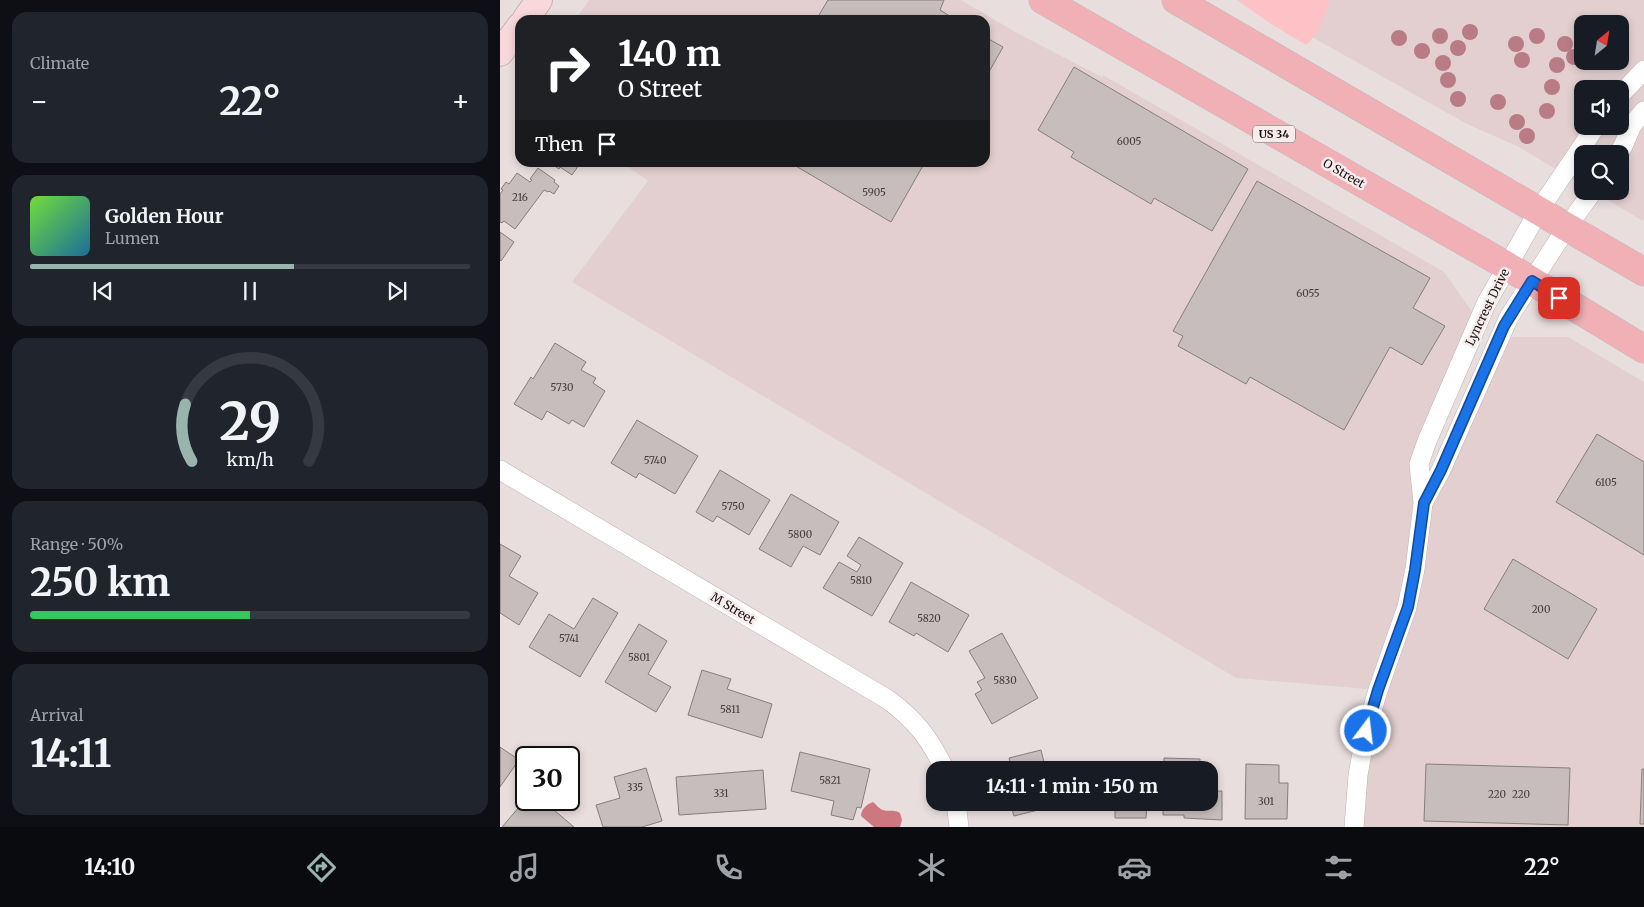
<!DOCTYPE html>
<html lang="en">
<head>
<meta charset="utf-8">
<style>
  body { margin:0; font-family:Merriweather,serif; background:#20242c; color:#f1f3f6; height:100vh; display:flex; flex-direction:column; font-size:19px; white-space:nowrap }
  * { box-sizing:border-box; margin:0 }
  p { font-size:16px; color:#9ea1a6 }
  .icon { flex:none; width:28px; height:28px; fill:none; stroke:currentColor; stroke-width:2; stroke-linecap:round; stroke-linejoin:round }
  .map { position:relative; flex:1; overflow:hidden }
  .drawer { display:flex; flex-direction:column; gap:12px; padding:12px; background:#0d0f14; width:500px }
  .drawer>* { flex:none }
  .banner { position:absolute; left:15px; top:15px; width:475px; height:152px; border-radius:15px; box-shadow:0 2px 8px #0003; background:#202124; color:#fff; overflow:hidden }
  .needle { width:32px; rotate:30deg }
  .controls { position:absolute; left:1074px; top:15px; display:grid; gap:10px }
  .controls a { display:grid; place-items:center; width:55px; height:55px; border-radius:10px; background:#171b24; box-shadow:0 2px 8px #0003; font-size:25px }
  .speed { position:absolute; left:15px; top:746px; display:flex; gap:10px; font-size:25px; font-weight:700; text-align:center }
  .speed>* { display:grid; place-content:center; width:65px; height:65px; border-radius:50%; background:#171b24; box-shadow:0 2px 8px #0003; line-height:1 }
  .speed .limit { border:2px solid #111; border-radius:8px; background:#fff; color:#111 }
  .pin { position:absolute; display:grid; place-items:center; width:42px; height:42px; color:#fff; margin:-21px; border-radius:10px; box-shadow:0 2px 8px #0006 }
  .me { position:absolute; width:55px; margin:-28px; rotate:15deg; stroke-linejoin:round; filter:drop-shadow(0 0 4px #0008) }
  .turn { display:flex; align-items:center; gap:18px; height:105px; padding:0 20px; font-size:22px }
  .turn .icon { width:65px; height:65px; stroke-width:2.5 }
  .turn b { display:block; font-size:35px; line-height:42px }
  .then { display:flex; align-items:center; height:48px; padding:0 20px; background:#0003; gap:10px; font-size:19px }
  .big { font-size:38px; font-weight:700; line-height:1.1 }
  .drawer .widget { flex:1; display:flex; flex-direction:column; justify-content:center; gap:8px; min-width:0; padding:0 18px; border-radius:15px; background:#20242c }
  .drawer .dial { align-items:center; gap:0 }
  .dial svg { height:130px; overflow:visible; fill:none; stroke:#363941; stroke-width:7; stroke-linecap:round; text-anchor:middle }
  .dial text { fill:#f1f3f6; stroke:none }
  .song { display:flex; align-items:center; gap:15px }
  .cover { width:60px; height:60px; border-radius:8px; background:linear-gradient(135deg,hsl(100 70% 55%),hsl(200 70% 35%)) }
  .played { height:5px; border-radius:2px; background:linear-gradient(90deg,#99b4ac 60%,#363941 60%) }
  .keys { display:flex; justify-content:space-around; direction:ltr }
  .heat { display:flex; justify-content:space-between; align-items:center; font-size:28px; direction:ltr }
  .charge { height:8px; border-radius:4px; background:linear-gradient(90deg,#34c759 50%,#363941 0) }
  .trip { position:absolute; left:426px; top:761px; width:292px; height:50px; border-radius:15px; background:#171b24; box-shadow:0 2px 8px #0003; font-weight:700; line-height:50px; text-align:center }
  .tab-bar { display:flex; height:80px; justify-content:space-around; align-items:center; background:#090b0e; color:#9ea1a6 }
  .tab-bar .icon { width:35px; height:35px }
  .tab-bar .current { color:#99b4ac }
  .tab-bar b { font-size:22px; color:#f1f3f6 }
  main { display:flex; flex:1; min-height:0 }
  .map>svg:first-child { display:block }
  .built { fill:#e3cfcf; fill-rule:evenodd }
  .green { fill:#fec1c5 }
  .water { fill:#cd787f }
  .building { fill:#c7bdbd; stroke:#877d7d }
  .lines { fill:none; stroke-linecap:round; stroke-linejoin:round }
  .minor-casing { stroke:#beb3b3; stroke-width:20 }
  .secondary-casing { stroke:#beb3b3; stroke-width:28 }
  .primary-casing { stroke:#bebdbd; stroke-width:29 }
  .minor { stroke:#fff; stroke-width:19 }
  .secondary { stroke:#f8d8db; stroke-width:26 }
  .primary { stroke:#f0b0b6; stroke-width:28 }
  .tree { fill:#b97c85 }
  .route-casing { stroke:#114b97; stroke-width:12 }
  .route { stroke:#1a73e8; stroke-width:9 }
  .labels { text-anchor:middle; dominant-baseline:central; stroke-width:5; stroke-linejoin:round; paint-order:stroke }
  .number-label { font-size:10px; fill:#433e3e }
  .shield { fill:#f7ebec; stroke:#5a5454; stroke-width:1 }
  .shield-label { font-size:11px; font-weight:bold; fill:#171313 }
  .street-label { font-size:12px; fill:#171313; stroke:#f7ebec }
</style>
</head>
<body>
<main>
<section class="drawer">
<div class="widget"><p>Climate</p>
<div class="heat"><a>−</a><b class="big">22°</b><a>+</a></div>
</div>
<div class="widget">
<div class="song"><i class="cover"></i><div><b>Golden Hour</b><p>Lumen</p></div></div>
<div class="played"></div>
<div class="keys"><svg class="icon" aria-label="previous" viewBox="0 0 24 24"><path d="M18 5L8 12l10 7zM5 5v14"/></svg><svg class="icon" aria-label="pause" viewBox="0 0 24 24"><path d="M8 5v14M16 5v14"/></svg><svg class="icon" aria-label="next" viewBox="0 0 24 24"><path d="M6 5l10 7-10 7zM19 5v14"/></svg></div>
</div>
<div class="widget dial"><svg viewBox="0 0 100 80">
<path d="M14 69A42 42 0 1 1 86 69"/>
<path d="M14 69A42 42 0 0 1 10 34" stroke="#99b4ac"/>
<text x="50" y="56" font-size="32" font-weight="700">29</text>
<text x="50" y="72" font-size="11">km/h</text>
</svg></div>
<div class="widget"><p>Range · 50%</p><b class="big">250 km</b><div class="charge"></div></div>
<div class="widget"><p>Arrival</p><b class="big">14:11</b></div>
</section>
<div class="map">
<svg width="1144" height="827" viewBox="0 0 1144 827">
  <rect width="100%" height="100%" fill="#e9dede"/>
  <path class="built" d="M89,0H461L519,34L602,77L603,75L944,272L978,320L927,441L924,502L999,337H1068L1144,382V827H854L878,690L736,678L72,282L148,181L123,163L485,162V20H75Z
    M746,0H1144V219L1143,221L1093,191H1120V154H1082V185L1019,147L967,124ZM1082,24H1120V61H1082ZM1082,89H1120V126H1082Z"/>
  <path class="green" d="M737,0H829C825,14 819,35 806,45L771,24Z"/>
  <path class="water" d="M373,802C376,804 379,809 383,810C389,812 394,809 400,813L402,820L400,827H374L361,816C361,809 367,804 373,802Z"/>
  <path class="building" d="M328,0H444L440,10L456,20H316Z
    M485,37L503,47L485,79Z
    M574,67L748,169L712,231L654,198L651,204L571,157L574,152L538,130Z
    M49,162H81L72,175L60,167L59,169Z
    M289,162H425L391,222Z
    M38,168L55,180L54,182L59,186L54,194L49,191L48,192L44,190L15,229L4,221L2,223L0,222V194L3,190L1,189L6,182L9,184L17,173L30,182L32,180L30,179Z
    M757,181L930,278L913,308L945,326L922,365L890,347L844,430L750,377L746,384L678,346L683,336L673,331Z
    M0,232L14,242L1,261L0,260Z
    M55,343L86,362L81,370L96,378L93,383L105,391L84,427L72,420L69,424L47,411L42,420L14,404L31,377L33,379Z
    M137,420L198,456L175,494L139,473L136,478L111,463Z
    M1097,434L1144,462V555L1056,502Z
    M220,470L270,500L249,535L217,516L213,522L196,512Z
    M291,494L339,522L320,555L303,546L291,567L259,549Z
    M359,537L403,563L372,616L323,588L339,562L357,572L361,565L347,556Z
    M0,544L21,556L9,576L38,593L19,625L0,613Z
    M1013,559L1097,609L1068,659L984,609Z
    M411,582L469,615L448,652L416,633L414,636L389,622Z
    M93,598L118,613L80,677L29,647L49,614L74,629Z
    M139,624L167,641L148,674L171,687L156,712L105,682Z
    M502,633L538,698L492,724L475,694L482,690L477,682L485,678L469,651Z
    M202,670L231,679L227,689L272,704L262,738L188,715Z
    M0,747L19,760L0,787Z
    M541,750L546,770H512L509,758Z
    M300,752L370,769L361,808L357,807L353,820L331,815L334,801L291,791Z
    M664,758L700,759V770H664Z
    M746,764L779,765V783H788L787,819H745Z
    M926,764L1070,768L1068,825L924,821Z
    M588,766L647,768V770H588Z
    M146,768L162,821L142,827H103L96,805L120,798L114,777Z
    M1142,769H1144V824H1140Z
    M263,770L266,809L179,815L176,777Z
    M710,791H722V820L684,818V815H663V802H710Z
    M26,799L42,800L74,827H2Z
    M510,802H554V806L514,816Z
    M587,802H647L646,818H615V805H587Z"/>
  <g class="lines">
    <defs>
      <path id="minor" d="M1120,95L1144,70
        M1118,154L1123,146L1132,125L1144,111
        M0,470L387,699C415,719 430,739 445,770
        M923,503L941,470L1009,317L1067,227L1093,191
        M456,802L459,827
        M854,827L858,775L866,731L878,690L907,607L915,569L923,503L919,464L927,441L986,304L1039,210L1096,126"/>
      <path id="secondary" d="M25,20L39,0
        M0,53L20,26"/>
      <path id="primary" d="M543,0L1007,266L1144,349
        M676,0L1144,272"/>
    </defs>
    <use href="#minor" class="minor-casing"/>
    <use href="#secondary" class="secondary-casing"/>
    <use href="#primary" class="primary-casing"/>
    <use href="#minor" class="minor"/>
    <use href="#secondary" class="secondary"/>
    <use href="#primary" class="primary"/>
  </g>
  <g class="tree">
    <circle cx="970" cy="32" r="8"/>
    <circle cx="940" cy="36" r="8"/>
    <circle cx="1037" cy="36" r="8"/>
    <circle cx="899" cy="38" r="8"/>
    <circle cx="1016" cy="44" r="8"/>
    <circle cx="1065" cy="44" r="8"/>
    <circle cx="958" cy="48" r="8"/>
    <circle cx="922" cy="51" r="8"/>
    <circle cx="1074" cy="57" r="8"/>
    <circle cx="1022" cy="60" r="8"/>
    <circle cx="943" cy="63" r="8"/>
    <circle cx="1057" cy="65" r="8"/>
    <circle cx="948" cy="80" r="8"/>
    <circle cx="1052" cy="87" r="8"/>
    <circle cx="958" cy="99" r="8"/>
    <circle cx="998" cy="102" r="8"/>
    <circle cx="1047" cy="111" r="8"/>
    <circle cx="1017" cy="122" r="8"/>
    <circle cx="1027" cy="136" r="8"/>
  </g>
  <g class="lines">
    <defs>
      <path id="route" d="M866,731L878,690L908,607L915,570L924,503L941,470L1004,326L1032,281L1059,298"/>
    </defs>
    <use href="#route" class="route-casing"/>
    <use href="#route" class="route"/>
  </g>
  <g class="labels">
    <g class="number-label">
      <text x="629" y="141">6005</text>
      <text x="374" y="192">5905</text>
      <text x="20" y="197">216</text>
      <text x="808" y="293">6055</text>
      <text x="62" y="387">5730</text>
      <text x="155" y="460">5740</text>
      <text x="1106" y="482">6105</text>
      <text x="233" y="506">5750</text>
      <text x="300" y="534">5800</text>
      <text x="361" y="580">5810</text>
      <text x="1041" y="609">200</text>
      <text x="429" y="618">5820</text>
      <text x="69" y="638">5741</text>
      <text x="139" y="657">5801</text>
      <text x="505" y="680">5830</text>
      <text x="230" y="709">5811</text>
      <text x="330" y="780">5821</text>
      <text x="135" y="787">335</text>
      <text x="221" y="793">331</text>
      <text x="997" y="794">220</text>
      <text x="1021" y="794">220</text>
      <text x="766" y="801">301</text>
    </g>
    <rect class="shield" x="753" y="125.5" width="42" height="17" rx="4"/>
    <g class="shield-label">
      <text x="774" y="134">US 34</text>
    </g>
    <g class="street-label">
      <text transform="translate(844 173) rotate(30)">O Street</text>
      <text transform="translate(987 307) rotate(-64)">Lyncrest Drive</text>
      <text transform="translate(233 608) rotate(31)">M Street</text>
    </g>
  </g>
</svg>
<div class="controls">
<a><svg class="needle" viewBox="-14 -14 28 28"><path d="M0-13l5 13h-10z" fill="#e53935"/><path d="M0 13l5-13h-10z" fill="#9ea1a6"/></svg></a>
<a><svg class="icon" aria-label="sound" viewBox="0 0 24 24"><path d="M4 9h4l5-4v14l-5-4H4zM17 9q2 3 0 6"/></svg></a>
<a><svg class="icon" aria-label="search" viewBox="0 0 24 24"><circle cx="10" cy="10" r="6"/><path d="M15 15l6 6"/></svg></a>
</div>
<div class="speed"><div class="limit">30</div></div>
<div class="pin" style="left:1059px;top:298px;background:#d93025"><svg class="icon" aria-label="arrive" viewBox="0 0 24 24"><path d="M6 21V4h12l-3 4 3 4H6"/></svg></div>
<svg class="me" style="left:866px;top:731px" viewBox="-20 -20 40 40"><circle r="17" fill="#1a73e8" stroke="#fff" stroke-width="3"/><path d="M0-11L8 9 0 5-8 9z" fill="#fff"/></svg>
<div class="trip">14:11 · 1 min · 150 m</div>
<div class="banner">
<div class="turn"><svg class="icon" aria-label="right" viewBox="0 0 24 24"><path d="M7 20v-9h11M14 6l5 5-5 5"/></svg><div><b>140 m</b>O Street</div></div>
<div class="then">Then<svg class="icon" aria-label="arrive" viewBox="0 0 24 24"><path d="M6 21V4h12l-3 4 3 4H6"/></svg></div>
</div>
</div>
</main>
<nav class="tab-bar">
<b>14:10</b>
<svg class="icon current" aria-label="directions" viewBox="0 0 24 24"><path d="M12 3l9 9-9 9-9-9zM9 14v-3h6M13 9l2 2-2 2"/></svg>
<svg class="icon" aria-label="music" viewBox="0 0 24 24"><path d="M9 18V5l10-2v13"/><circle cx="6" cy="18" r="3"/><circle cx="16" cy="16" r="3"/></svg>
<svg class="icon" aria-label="phone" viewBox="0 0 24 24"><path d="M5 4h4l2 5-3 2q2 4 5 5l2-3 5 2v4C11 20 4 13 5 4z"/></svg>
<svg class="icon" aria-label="climate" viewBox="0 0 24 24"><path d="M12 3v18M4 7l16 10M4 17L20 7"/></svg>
<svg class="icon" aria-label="car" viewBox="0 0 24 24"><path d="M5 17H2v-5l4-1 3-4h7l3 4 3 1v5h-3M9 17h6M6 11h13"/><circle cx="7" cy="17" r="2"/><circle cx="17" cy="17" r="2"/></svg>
<svg class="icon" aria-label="filters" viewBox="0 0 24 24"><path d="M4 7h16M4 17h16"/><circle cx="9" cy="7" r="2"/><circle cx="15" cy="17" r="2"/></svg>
<b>22°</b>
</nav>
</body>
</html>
